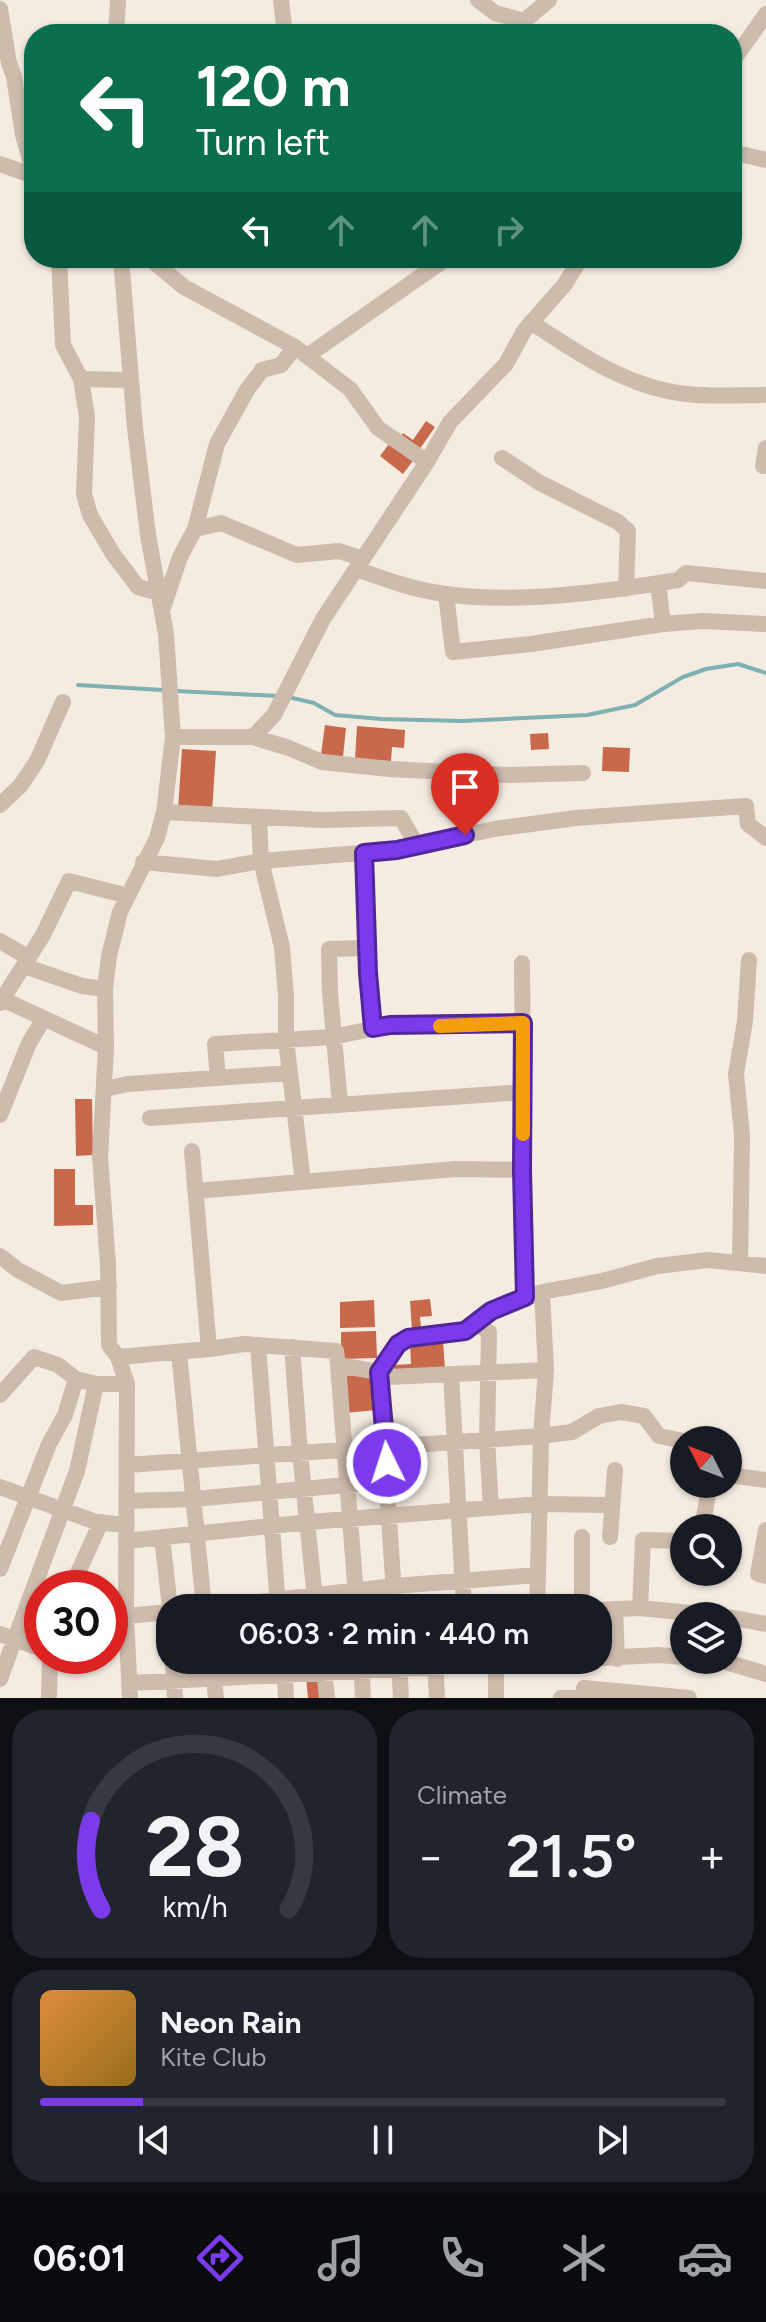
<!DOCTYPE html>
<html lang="en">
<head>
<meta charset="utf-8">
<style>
  body { margin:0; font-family:Figtree,sans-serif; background:#20242c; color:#f1f3f6; height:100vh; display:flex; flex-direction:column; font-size:30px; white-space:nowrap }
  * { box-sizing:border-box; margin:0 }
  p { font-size:26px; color:#9ea1a6 }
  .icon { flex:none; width:44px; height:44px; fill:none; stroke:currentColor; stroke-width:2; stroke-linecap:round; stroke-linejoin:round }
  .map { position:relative; height:1698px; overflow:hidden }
  .details { display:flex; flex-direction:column; gap:12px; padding:12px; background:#0d0f14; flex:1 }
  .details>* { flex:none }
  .top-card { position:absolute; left:24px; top:24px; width:718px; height:244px; border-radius:32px; box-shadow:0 2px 6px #0004; background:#0b6e4f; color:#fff; overflow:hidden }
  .needle { width:52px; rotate:312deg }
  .fabs { position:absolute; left:670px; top:1426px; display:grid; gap:16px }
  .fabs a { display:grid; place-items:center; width:72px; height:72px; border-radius:50%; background:#171b24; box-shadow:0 2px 6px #0004; font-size:40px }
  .speed { position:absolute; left:24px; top:1570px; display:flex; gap:16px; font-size:40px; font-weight:700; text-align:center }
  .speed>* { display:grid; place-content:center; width:104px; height:104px; border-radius:50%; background:#171b24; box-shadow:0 2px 6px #0004; line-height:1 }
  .speed .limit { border:12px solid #d22; background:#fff; color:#111 }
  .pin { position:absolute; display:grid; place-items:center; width:68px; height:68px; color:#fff; margin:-82px -34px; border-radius:50% 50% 50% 0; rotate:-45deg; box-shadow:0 0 8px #0007 }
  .pin .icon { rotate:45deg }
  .me { position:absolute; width:88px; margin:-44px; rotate:356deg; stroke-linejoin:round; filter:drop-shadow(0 0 6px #0008) }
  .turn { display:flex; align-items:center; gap:28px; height:168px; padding:0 40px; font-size:36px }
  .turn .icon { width:104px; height:104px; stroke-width:2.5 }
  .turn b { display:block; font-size:56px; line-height:68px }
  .lanes { display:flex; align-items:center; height:76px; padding:0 40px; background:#0003; justify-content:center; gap:40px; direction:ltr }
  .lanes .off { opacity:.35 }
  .big { font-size:60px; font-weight:600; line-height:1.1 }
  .details .widget { flex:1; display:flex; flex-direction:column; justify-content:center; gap:12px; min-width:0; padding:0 28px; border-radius:32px; background:#20242c }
  .details .dial { align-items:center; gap:0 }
  .dial svg { height:208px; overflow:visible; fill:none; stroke:#363941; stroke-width:7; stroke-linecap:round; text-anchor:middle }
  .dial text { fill:#f1f3f6; stroke:none }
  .song { display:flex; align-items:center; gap:24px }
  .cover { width:96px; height:96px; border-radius:12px; background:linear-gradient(135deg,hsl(30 70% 55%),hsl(40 70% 35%)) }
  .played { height:8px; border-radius:4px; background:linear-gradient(90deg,#7c3aed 15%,#363941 15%) }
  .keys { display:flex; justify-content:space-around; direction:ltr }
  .heat { display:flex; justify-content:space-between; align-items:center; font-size:44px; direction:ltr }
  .details .tiles { flex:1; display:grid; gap:12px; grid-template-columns:1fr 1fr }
  .widget:last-child { grid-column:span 2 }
  .trip { position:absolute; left:156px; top:1594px; width:456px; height:80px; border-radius:32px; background:#171b24; box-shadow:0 2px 6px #0004; font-weight:600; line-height:80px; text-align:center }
  .tabs { display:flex; height:128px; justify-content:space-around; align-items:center; background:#090b0e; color:#9ea1a6 }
  .tabs .icon { width:56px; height:56px }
  .tabs .selected { color:#7c3aed }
  .tabs b { font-size:36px; color:#f1f3f6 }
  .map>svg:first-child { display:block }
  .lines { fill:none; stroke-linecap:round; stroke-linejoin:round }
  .stream { stroke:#7fb0b2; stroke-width:4 }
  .building { fill:#c8694b }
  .minor { stroke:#cdbbac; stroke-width:16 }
  .route-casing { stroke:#51269a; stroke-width:20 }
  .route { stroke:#7c3aed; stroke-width:14 }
  .slow { stroke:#f59e0b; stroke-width:14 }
</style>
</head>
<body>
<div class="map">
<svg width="766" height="1698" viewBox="0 0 766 1698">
  <rect width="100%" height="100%" fill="#f4ebe1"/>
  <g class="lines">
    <path class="stream" d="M78,685L163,690
      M176,691L279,696
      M288,697L314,703L335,715L381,719L462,721L587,715L635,705L683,677L706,669L738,664L766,673"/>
  </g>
  <path class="building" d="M426,421L435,427L417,453L398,440L403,433L413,440Z
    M392,440L415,458L403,474L380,456Z
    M325,725L346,728L343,757L321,754Z
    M357,726L405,730L404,748L392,747L391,761L355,759Z
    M548,733L549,749L531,750L530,734Z
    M603,747L630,748L629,772L602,771Z
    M182,749L216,751L212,812L178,810Z
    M75,1099H92L93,1155L76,1156Z
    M54,1169H75V1205H93V1225L54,1226Z
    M430,1299L432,1316L420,1317L421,1329L412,1330L410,1301Z
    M374,1300L375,1327L340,1328V1302Z
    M376,1331L377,1358L341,1359V1332Z
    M443,1340L445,1369L394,1372V1365L411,1364L410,1342Z
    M374,1374L376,1410L345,1413L342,1376Z
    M323,1676L324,1698H308L306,1677Z"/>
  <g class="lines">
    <path class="minor" d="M281,0L285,34
      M478,0L495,13L524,21
      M0,9L9,63L14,77L23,135L34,173
      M116,34L118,0
      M523,34L524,21L549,0
      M732,62L766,14
      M732,152L766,160
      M0,164L34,176
      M59,258L63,345L81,379L87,417L84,494L90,515L113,554L138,587L159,593
      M121,258L135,428L148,535L166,634L173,737L164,812L157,838L120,912L109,956L105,989L106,1047L100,1157L108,1264L109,1345L118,1357L127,1384L126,1616L130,1698
      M149,258L184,287L295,347L350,389L378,428L427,462
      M531,322C579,354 627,387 686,394C712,397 740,395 766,395
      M307,356L447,258
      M81,379L130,380
      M766,448L763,466H766
      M502,458L540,483L618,522L628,531L626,589
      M195,529L217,444L247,390L262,370L281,365L295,347
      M356,569C382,578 411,589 439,593C511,605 605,592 678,580L686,573L766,581
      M658,583L663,624
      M446,594L453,652L531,644L663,624L703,621L766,624
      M163,608L180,557L195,529L221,523L297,555L339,551L363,559
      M173,737H253L289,748L322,762L389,769L507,775L583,773
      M253,737L274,715L323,619L427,462L450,422L506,364L524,331L565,284L581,258
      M0,805L20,786L37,761L63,702
      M164,812L321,820L401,818L417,845
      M259,819L261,861L282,947L286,997V1040L303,1182
      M364,853L366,948L373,1028
      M143,862L217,869L261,861L397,850L494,829L576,818L746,806L748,824L766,838
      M0,941L29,958
      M522,963L525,1297
      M24,966L82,986L105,989
      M2,999L106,1047
      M0,1003L43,935L69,881L128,896
      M218,1078L215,1044L333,1037L390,1025L523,1023
      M105,1089L127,1084L290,1073
      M340,1104L330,993L329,949L366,948
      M0,1115L29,1043L43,1020
      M150,1118L524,1092
      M192,1151L209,1349
      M196,1191L456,1169L522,1170
      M0,1256L18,1270L61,1293L109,1287
      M740,1263L742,1135L736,1074L745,1021L749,960
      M475,1323L489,1332L487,1440L491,1508
      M258,1345L278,1606
      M292,1347L300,1453L316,1608
      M179,1352L204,1608
      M118,1357L209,1349L244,1344L336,1351L338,1365L379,1372L388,1377L546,1370
      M338,1365L357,1608
      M451,1374L464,1608
      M0,1395L34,1357L58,1365L76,1379L96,1384H127
      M127,1465L541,1436L572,1432L599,1416L621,1412L644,1416L659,1436L684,1441
      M728,1475L766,1480
      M0,1487L96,1522L127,1525
      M127,1501L194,1499L388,1481
      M702,1528L710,1484
      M766,1530L758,1574L766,1576
      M162,1537L170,1608
      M610,1537L615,1470
      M126,1541L309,1522L540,1504L610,1505
      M0,1569L49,1444L65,1415L76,1379
      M538,1575L541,1436L546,1370L542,1292
      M71,1588L101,1522
      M205,1608L394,1586L538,1575L537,1608
      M395,1608L379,1372L398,1344L408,1338L465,1331L491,1311L542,1292L602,1281L657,1266L708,1260L766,1266
      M582,1608V1537
      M640,1608L643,1540L684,1541
      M615,1609L617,1659
      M598,1610L640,1608L721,1616
      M126,1616L170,1612
      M728,1617L766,1624
      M0,1634L42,1649
      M173,1660L175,1698
      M212,1660L216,1698
      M284,1660L286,1698
      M323,1660L327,1698
      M361,1660L363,1698
      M399,1660L401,1698
      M435,1660L437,1698
      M719,1660L766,1674
      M0,1679L77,1471L96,1384
      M129,1683L658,1655L684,1657
      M584,1688L689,1698
      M49,1698L50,1656
      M496,1698V1660
      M561,1698H587"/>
  </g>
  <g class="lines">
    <defs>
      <path id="route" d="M387,1463L379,1372L398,1344L408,1338L465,1331L491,1311L525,1297L522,1170L523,1023L390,1025L373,1028L368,973L364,853L397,850L465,835"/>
    </defs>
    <use href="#route" class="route-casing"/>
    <use href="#route" class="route"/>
    <path class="slow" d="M440,1026L523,1023V1134"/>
  </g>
</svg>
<div class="fabs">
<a><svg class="needle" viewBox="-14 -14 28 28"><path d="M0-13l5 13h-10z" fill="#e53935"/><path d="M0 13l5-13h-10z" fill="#9ea1a6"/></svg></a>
<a><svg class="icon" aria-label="search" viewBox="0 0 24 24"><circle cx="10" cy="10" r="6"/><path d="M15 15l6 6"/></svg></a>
<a><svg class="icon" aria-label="layers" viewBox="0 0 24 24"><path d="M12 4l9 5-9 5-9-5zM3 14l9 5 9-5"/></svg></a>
</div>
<div class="speed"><div class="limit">30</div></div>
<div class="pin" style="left:465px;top:835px;background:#d93025"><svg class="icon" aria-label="arrive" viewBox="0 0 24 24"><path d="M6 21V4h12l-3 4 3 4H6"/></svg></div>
<svg class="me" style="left:387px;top:1463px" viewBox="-20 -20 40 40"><circle r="17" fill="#7c3aed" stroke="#fff" stroke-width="3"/><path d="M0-11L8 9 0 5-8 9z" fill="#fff"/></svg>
<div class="trip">06:03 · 2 min · 440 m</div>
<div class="top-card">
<div class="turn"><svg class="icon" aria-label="left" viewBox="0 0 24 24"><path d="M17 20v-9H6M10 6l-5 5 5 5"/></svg><div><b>120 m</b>Turn left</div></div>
<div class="lanes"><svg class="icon" aria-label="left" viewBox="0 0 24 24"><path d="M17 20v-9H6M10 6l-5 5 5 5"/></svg><svg class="icon off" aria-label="ahead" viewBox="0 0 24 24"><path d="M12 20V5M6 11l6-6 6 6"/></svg><svg class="icon off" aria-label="ahead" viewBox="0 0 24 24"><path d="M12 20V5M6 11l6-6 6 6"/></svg><svg class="icon off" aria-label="right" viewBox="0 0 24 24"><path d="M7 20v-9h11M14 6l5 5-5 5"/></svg></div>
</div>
</div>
<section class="details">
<div class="tiles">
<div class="widget dial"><svg viewBox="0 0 100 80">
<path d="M14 69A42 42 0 1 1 86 69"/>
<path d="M14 69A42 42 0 0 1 10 35" stroke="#7c3aed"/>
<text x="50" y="56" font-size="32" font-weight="700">28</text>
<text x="50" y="72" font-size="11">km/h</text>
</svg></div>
<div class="widget"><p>Climate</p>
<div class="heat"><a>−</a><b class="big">21.5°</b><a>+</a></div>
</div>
<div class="widget">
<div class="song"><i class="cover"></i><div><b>Neon Rain</b><p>Kite Club</p></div></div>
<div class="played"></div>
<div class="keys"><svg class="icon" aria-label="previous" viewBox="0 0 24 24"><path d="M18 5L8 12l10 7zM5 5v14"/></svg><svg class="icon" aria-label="pause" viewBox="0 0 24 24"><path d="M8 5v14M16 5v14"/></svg><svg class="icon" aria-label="next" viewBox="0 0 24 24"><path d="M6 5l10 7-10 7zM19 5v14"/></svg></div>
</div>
</div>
</section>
<nav class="tabs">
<b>06:01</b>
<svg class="icon selected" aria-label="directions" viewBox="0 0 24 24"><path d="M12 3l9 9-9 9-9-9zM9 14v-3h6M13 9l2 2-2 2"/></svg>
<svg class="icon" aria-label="music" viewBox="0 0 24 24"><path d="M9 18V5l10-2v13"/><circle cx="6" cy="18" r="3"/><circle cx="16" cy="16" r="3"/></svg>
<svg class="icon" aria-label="phone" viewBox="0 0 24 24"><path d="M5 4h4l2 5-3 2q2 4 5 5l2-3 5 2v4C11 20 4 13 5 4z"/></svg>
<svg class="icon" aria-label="climate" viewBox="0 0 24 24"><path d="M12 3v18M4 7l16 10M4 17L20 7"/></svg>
<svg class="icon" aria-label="car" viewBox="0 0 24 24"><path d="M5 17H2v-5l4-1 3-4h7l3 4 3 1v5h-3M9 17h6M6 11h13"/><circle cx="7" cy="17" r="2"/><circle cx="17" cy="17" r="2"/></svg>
</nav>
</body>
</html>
